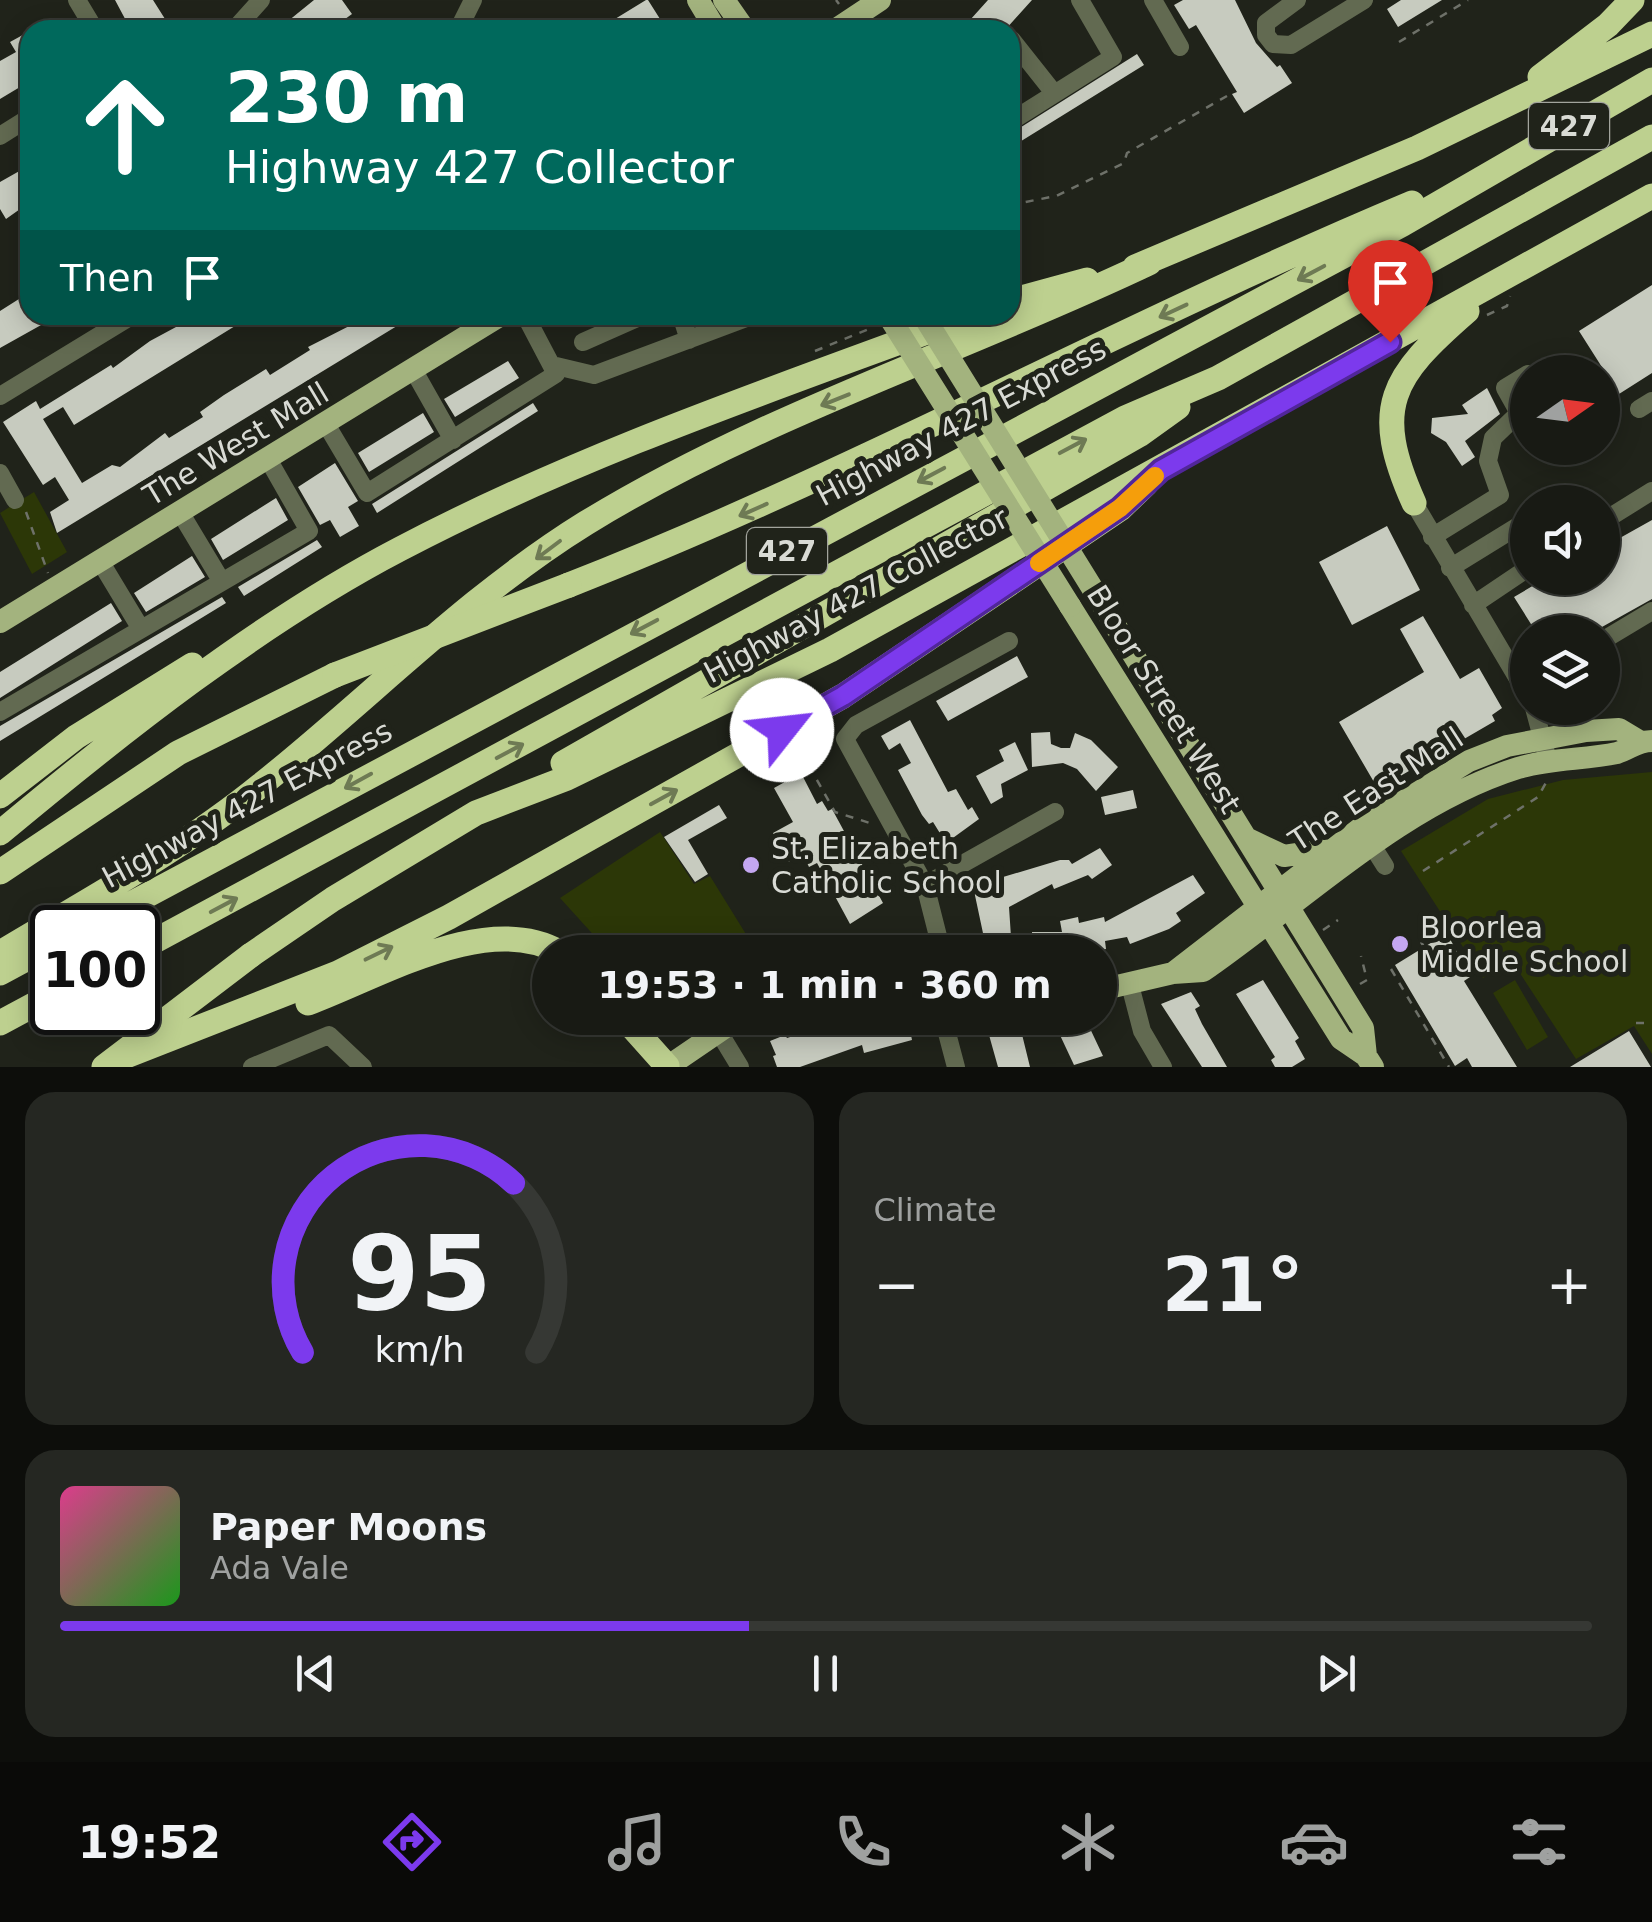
<!DOCTYPE html>
<html lang="en">
<head>
<meta charset="utf-8">
<style>
  body { margin:0; font-family:"DejaVu Sans",sans-serif; background:#252722; color:#f1f3f6; height:100vh; display:flex; flex-direction:column; font-size:38px; white-space:nowrap }
  * { box-sizing:border-box; margin:0 }
  p { font-size:32px; color:#9fa1a0 }
  .icon { flex:none; width:55px; height:55px; fill:none; stroke:currentColor; stroke-width:2; stroke-linecap:round; stroke-linejoin:round }
  .map { position:relative; height:1067px; overflow:hidden }
  .details { display:flex; flex-direction:column; gap:25px; padding:25px; background:#0d0e0b; flex:1 }
  .details>* { flex:none }
  .banner { position:absolute; left:20px; top:20px; width:1000px; height:305px; border-radius:30px; box-shadow:0 5px 25px #0003,0 0 0 2px #363834; background:#00695c; color:#fff; overflow:hidden }
  .needle { width:65px; rotate:76deg }
  .controls { position:absolute; left:1510px; top:355px; display:grid; gap:20px }
  .controls a { display:grid; place-items:center; width:110px; height:110px; border-radius:50%; background:#181a14; box-shadow:0 5px 25px #0003,0 0 0 2px #363834; font-size:50px }
  .speed { position:absolute; left:30px; top:905px; display:flex; gap:20px; font-size:50px; font-weight:700; text-align:center }
  .speed>* { display:grid; place-content:center; width:130px; height:130px; border-radius:50%; background:#181a14; box-shadow:0 5px 25px #0003,0 0 0 2px #363834; line-height:1 }
  .speed .limit { border:5px solid #111; border-radius:15px; background:#fff; color:#111 }
  .pin { position:absolute; display:grid; place-items:center; width:85px; height:85px; color:#fff; margin:-102px -42px; border-radius:50% 50% 50% 0; rotate:-45deg; box-shadow:0 0 10px #0007 }
  .pin .icon { rotate:45deg }
  .me { position:absolute; width:110px; margin:-55px; rotate:61deg; stroke-linejoin:round; filter:drop-shadow(0 0 8px #0008) }
  .turn { display:flex; align-items:center; gap:35px; height:210px; padding:0 40px; font-size:45px }
  .turn .icon { width:130px; height:130px; stroke-width:2.5 }
  .turn b { display:block; font-size:70px; line-height:85px }
  .then { display:flex; align-items:center; height:95px; padding:0 40px; background:#0003; gap:20px; font-size:38px }
  .big { font-size:75px; font-weight:800; line-height:1.1 }
  .details .card { flex:1; display:flex; flex-direction:column; justify-content:center; gap:15px; min-width:0; padding:0 35px; border-radius:30px; background:#252722 }
  .details .dial { align-items:center; gap:0 }
  .dial svg { height:260px; overflow:visible; fill:none; stroke:#363834; stroke-width:7; stroke-linecap:round; text-anchor:middle }
  .dial text { fill:#f1f3f6; stroke:none }
  .song { display:flex; align-items:center; gap:30px }
  .cover { width:120px; height:120px; border-radius:15px; background:linear-gradient(135deg,hsl(330 70% 55%),hsl(120 70% 35%)) }
  .played { height:10px; border-radius:5px; background:linear-gradient(90deg,#7c3aed 45%,#363834 45%) }
  .keys { display:flex; justify-content:space-around; direction:ltr }
  .heat { display:flex; justify-content:space-between; align-items:center; font-size:55px; direction:ltr }
  .details .tiles { flex:1; display:grid; gap:25px; grid-template-columns:1fr 1fr }
  .card:last-child { grid-column:span 2 }
  .trip { position:absolute; left:532px; top:935px; width:585px; height:100px; border-radius:50px; background:#181a14; box-shadow:0 5px 25px #0003,0 0 0 2px #363834; font-weight:800; line-height:100px; text-align:center }
  .dock { display:flex; height:160px; justify-content:space-around; align-items:center; background:#0a0a08; color:#9fa1a0 }
  .dock .icon { width:70px; height:70px }
  .dock .active { color:#7c3aed }
  .dock b { font-size:45px; color:#f1f3f6 }
  .map>svg:first-child { display:block }
  .green { fill:#2c3707 }
  .building { fill:#c7cbbf }
  .lines { fill:none; stroke-linecap:round; stroke-linejoin:round }
  .path { stroke:#6e7169; stroke-width:2.5; stroke-dasharray:8 8; stroke-linecap:butt }
  .minor { stroke:#626a51; stroke-width:18 }
  .major { stroke:#a3b37e; stroke-width:22 }
  .highway { stroke:#bdd08f; stroke-width:25 }
  .major-bridge { stroke:#a3b37e; stroke-width:22 }
  .highway-bridge { stroke:#bdd08f; stroke-width:25 }
  .oneway { stroke:#6e7a54 }
  .route-casing { stroke:#51269a; stroke-width:25 }
  .route { stroke:#7c3aed; stroke-width:18 }
  .slow { stroke:#f59e0b; stroke-width:18 }
  .poi-dot { fill:#c4a7f1; stroke:#20231a; stroke-width:4 }
  .labels { text-anchor:middle; dominant-baseline:central; stroke-width:10; stroke-linejoin:round; paint-order:stroke }
  .shield { fill:#20231a; stroke:#a2a49d; stroke-width:2.5 }
  .shield-label { font-size:28px; font-weight:bold; fill:#d9dbd5 }
  .street-label { font-size:30px; fill:#d9dbd5; stroke:#20231a }
  .poi-label { font-size:30px; fill:#d9dbd5; stroke:#20231a; text-anchor:start }
</style>
</head>
<body>
<div class="map">
<svg width="1652" height="1067" viewBox="0 0 1652 1067">
  <rect width="100%" height="100%" fill="#20231a"/>
  <path class="green" d="M34,492L67,552L32,574L0,513Z
    M1652,772V1054L1634,1026L1576,1059L1512,961L1483,978L1401,851L1488,799L1563,780Z
    M660,832L694,884L710,876L757,952H609L560,898Z
    M1515,980L1548,1037L1527,1050L1493,993Z"/>
  <path class="building" d="M115,0H153L172,30H131Z
    M314,0H342L352,14L330,30H277Z
    M648,0L667,30H597L646,0Z
    M988,0H1032L1005,30H961Z
    M1183,0H1235L1256,43L1277,67L1280,65L1292,83L1244,113L1232,94L1237,92L1196,25L1189,29L1174,5Z
    M1401,0H1442L1398,27L1387,9Z
    M30,31V81L0,99V61L16,52L10,42Z
    M1137,54L1144,65L1010,148V134Z
    M30,165V202L6,219L0,209V182Z
    M1652,285V373L1619,394L1579,331Z
    M30,292V315H59L0,348V311Z
    M186,315H253L74,425L63,407L43,419L82,483L112,465L120,467L165,433L169,438L203,417L200,412L224,395L266,369L270,375L310,350L308,347L361,320L358,315H415L57,533L50,512L69,500L55,477L43,485L3,422L36,401L40,409L111,365L113,368L150,341L189,320Z
    M508,361L519,378L455,417L444,399Z
    M1487,388L1500,414L1465,441L1475,457L1462,466L1446,442L1431,433L1432,418L1468,414L1462,405Z
    M533,403L538,411L377,513L372,504Z
    M423,413L434,432L369,472L358,453Z
    M335,463L358,501L348,507L359,526L340,537L330,520L320,525L298,487Z
    M276,498L288,520L223,560L211,539Z
    M1652,520V599L1593,632H1536L1514,597L1546,578H1602V548Z
    M1387,526L1420,590L1352,625L1319,562Z
    M317,540L322,547L244,596L238,587Z
    M192,556L205,577L146,612L134,593Z
    M222,597L226,603L0,741V726Z
    M111,603L122,621L0,698V672Z
    M1423,616L1460,679L1479,668L1502,708L1492,715L1495,721L1378,789L1339,722L1424,672L1400,629Z
    M1017,656L1028,677L948,721L936,701Z
    M910,720L948,792L956,789L968,810L972,807L979,819L946,843L933,822L929,824L922,815L898,770L911,763L900,743L889,750L881,736Z
    M1050,732L1051,744L1061,748H1070L1075,733L1091,740L1118,767L1096,791L1077,769L1063,763L1032,767L1031,733Z
    M1015,742L1028,770L1001,784L1003,797L991,804L976,776L1004,761L999,750Z
    M801,773L817,804L822,801L828,811L832,809L883,903L850,924L817,863L809,867L803,854L788,862L773,833L793,822L774,788Z
    M1133,790L1137,808L1105,815L1101,797Z
    M719,805L727,818L688,840L708,874L695,882L664,837Z
    M1100,848L1112,865L1092,879L1088,875L1054,889L1052,884L1009,907L1012,952H987L973,886L1060,860H1069L1072,864Z
    M1193,875L1205,893L1176,913L1181,921L1169,929L1130,944L1127,937L1105,941L1106,949L1092,952L1033,951L1032,932H1062L1060,921L1078,917L1079,923L1104,917L1105,922Z
    M1447,933L1470,977L1464,981L1517,1067H1472L1467,1058L1455,1066L1395,965Z
    M1263,980L1299,1038L1295,1041L1305,1059L1292,1067H1275L1271,1060L1275,1057L1236,994Z
    M1191,992L1200,1006L1195,1009L1202,1024L1227,1067H1202L1161,1004Z
    M902,1018H913L918,1033L911,1035L912,1040L864,1053L862,1045L800,1067H777L773,1056L776,1055L770,1041L785,1035L787,1038L834,1023L839,1029L871,1020L873,1026Z
    M981,1018H1018L1030,1067H998L989,1035L983,1036Z
    M1086,1020L1103,1056L1074,1065L1059,1033Z
    M1629,1031L1651,1067H1570Z"/>
  <g class="lines">
    <path class="path" d="M836,0L839,4
      M1399,42L1468,0
      M1010,205L1056,196L1124,163L1127,153L1234,92
      M1487,315L1507,306L1510,296
      M815,351L869,329
      M26,512L48,573
      M809,766L835,812L873,824
      M1423,871L1538,797L1548,779
      M1323,930L1338,920
      M1441,930L1444,935
      M1421,942L1424,947
      M1391,969L1449,1067
      M1360,984L1367,980L1361,956
      M1636,1023H1652"/>
    <path class="minor" d="M77,0L95,30
      M1153,0L1180,47
      M1297,0L1266,23V35L1273,44L1291,45L1364,0
      M234,30L261,0
      M458,30L473,0
      M1012,40L1054,93
      M1010,122L1113,57L1080,0
      M0,136L30,117
      M681,315L689,340
      M583,342L644,315
      M552,365L594,375L754,315
      M414,371L453,440
      M0,396L133,315
      M1639,409L1652,401
      M326,424L367,493L556,374L525,315
      M0,473L15,500
      M1414,503L1528,696
      M180,512L222,582
      M1602,522L1652,491
      M1432,537L1500,495L1488,461L1493,438L1519,413L1505,388L1528,374
      M100,561L141,629
      M1450,568L1528,520
      M1473,605L1528,568
      M1602,641L1652,611
      M1534,708L1548,760
      M0,712L309,531L268,459
      M1373,847L1385,866
      M925,885L1055,812
      M942,952L925,885L845,739L856,725L1009,641
      M1130,985L1142,1031L1163,1067
      M943,1018L956,1067
      M717,1029L740,1067
      M252,1067L329,1035L363,1067"/>
    <path class="major" d="M698,0L716,30
      M724,0L745,30
      M835,30L880,0
      M1094,591L1363,1028L1366,1056
      M1070,606L1341,1039L1366,1056L1373,1067
      M0,622L501,315
      M1246,838L1284,856L1324,850
      M1173,973L1362,827L1469,761L1507,746L1586,731L1619,729L1639,741
      M1100,990L1173,973L1203,971C1303,902 1400,805 1518,768C1550,758 1584,760 1617,753C1630,749 1637,741 1652,741
      M667,1067L739,1018"/>
    <path class="highway" d="M1540,77L1608,25L1632,0
      M1135,267L1417,148L1652,34
      M1010,301L1087,280
      M1414,503C1371,407 1391,377 1467,311
      M569,585C857,472 1127,322 1412,203
      M563,763L1139,435L1178,407
      M0,796L76,737L192,665
      M0,833C121,732 260,622 400,549C583,453 779,387 973,315
      M0,872L178,753L335,675
      M86,928L1403,224L1652,80
      M138,950L1125,418L1218,378L1652,137
      M0,953C88,900 181,850 261,785C369,699 468,596 586,523C762,415 962,352 1149,263
      M251,955L333,899L476,813L567,778L830,650L1652,196
      M0,973L52,945
      M308,1003C379,977 486,911 559,952
      M624,1018L667,1066
      M0,1023L52,995
      M121,1058L338,973L449,917L843,696L1120,509L1146,484"/>
    <path class="major-bridge" d="M888,315L1070,606
      M923,315L1094,591"/>
    <path class="highway-bridge" d="M335,675L569,585
      M104,1067L251,955"/>
  </g>
  <defs><path id="oneway-shaft" d="M-6 0H5M1.5-3L5.5 0L1.5 3" fill="none" stroke-width="1.6" stroke-linecap="round" stroke-linejoin="round" transform="scale(2.5)"/></defs>
  <g class="oneway">
    <use href="#oneway-shaft" transform="translate(1311 273) rotate(152)"/>
    <use href="#oneway-shaft" transform="translate(1173 311) rotate(155)"/>
    <use href="#oneway-shaft" transform="translate(835 400) rotate(158)"/>
    <use href="#oneway-shaft" transform="translate(1073 446) rotate(-28)"/>
    <use href="#oneway-shaft" transform="translate(931 475) rotate(152)"/>
    <use href="#oneway-shaft" transform="translate(753 510) rotate(156)"/>
    <use href="#oneway-shaft" transform="translate(548 550) rotate(143)"/>
    <use href="#oneway-shaft" transform="translate(644 627) rotate(152)"/>
    <use href="#oneway-shaft" transform="translate(510 751) rotate(-28)"/>
    <use href="#oneway-shaft" transform="translate(358 781) rotate(151)"/>
    <use href="#oneway-shaft" transform="translate(664 797) rotate(-29)"/>
    <use href="#oneway-shaft" transform="translate(224 905) rotate(-28)"/>
    <use href="#oneway-shaft" transform="translate(379 953) rotate(-26)"/>
  </g>
  <g class="lines">
    <defs>
      <path id="route" d="M782,730L843,696L1120,508L1161,470L1390,342"/>
    </defs>
    <use href="#route" class="route-casing"/>
    <use href="#route" class="route"/>
    <path class="slow" d="M1039,563L1120,508L1155,476"/>
  </g>
  <g class="poi-dot">
    <circle cx="751" cy="865" r="10"/>
    <circle cx="1400" cy="944" r="10"/>
  </g>
  <g class="labels">
    <g class="shield">
      <rect x="1529" y="103" width="80" height="46" rx="8"/>
      <rect x="747" y="528" width="80" height="46" rx="8"/>
    </g>
    <g class="shield-label">
      <text x="1569" y="126">427</text>
      <text x="787" y="551">427</text>
    </g>
    <g class="street-label">
      <text transform="translate(961 422) rotate(-28)">Highway 427 Express</text>
      <text transform="translate(236 444) rotate(-31)">The West Mall</text>
      <text transform="translate(856 595) rotate(-28)">Highway 427 Collector</text>
      <text transform="translate(1164 699) rotate(58)">Bloor Street West</text>
      <text transform="translate(1376 789) rotate(-33)">The East Mall</text>
      <text transform="translate(247 804) rotate(-28)">Highway 427 Express</text>
    </g>
    <g class="poi-label">
      <text x="771" y="848">St. Elizabeth<tspan x="771" dy="34">Catholic School</tspan></text>
      <text x="1420" y="927">Bloorlea<tspan x="1420" dy="34">Middle School</tspan></text>
    </g>
  </g>
</svg>
<div class="controls">
<a><svg class="needle" viewBox="-14 -14 28 28"><path d="M0-13l5 13h-10z" fill="#e53935"/><path d="M0 13l5-13h-10z" fill="#9fa1a0"/></svg></a>
<a><svg class="icon" aria-label="sound" viewBox="0 0 24 24"><path d="M4 9h4l5-4v14l-5-4H4zM17 9q2 3 0 6"/></svg></a>
<a><svg class="icon" aria-label="layers" viewBox="0 0 24 24"><path d="M12 4l9 5-9 5-9-5zM3 14l9 5 9-5"/></svg></a>
</div>
<div class="speed"><div class="limit">100</div></div>
<div class="pin" style="left:1390px;top:342px;background:#d93025"><svg class="icon" aria-label="arrive" viewBox="0 0 24 24"><path d="M6 21V4h12l-3 4 3 4H6"/></svg></div>
<svg class="me" style="left:782px;top:730px" viewBox="-20 -20 40 40"><circle r="19" fill="#fff"/><path d="M0-13L10 11 0 6-10 11z" fill="#7c3aed"/></svg>
<div class="trip">19:53 · 1 min · 360 m</div>
<div class="banner">
<div class="turn"><svg class="icon" aria-label="ahead" viewBox="0 0 24 24"><path d="M12 20V5M6 11l6-6 6 6"/></svg><div><b>230 m</b>Highway 427 Collector</div></div>
<div class="then">Then<svg class="icon" aria-label="arrive" viewBox="0 0 24 24"><path d="M6 21V4h12l-3 4 3 4H6"/></svg></div>
</div>
</div>
<section class="details">
<div class="tiles">
<div class="card dial"><svg viewBox="0 0 100 80">
<path d="M14 69A42 42 0 1 1 86 69"/>
<path d="M14 69A42 42 0 0 1 79 17" stroke="#7c3aed"/>
<text x="50" y="56" font-size="32" font-weight="700">95</text>
<text x="50" y="72" font-size="11">km/h</text>
</svg></div>
<div class="card"><p>Climate</p>
<div class="heat"><a>−</a><b class="big">21°</b><a>+</a></div>
</div>
<div class="card">
<div class="song"><i class="cover"></i><div><b>Paper Moons</b><p>Ada Vale</p></div></div>
<div class="played"></div>
<div class="keys"><svg class="icon" aria-label="previous" viewBox="0 0 24 24"><path d="M18 5L8 12l10 7zM5 5v14"/></svg><svg class="icon" aria-label="pause" viewBox="0 0 24 24"><path d="M8 5v14M16 5v14"/></svg><svg class="icon" aria-label="next" viewBox="0 0 24 24"><path d="M6 5l10 7-10 7zM19 5v14"/></svg></div>
</div>
</div>
</section>
<nav class="dock">
<b>19:52</b>
<svg class="icon active" aria-label="directions" viewBox="0 0 24 24"><path d="M12 3l9 9-9 9-9-9zM9 14v-3h6M13 9l2 2-2 2"/></svg>
<svg class="icon" aria-label="music" viewBox="0 0 24 24"><path d="M9 18V5l10-2v13"/><circle cx="6" cy="18" r="3"/><circle cx="16" cy="16" r="3"/></svg>
<svg class="icon" aria-label="phone" viewBox="0 0 24 24"><path d="M5 4h4l2 5-3 2q2 4 5 5l2-3 5 2v4C11 20 4 13 5 4z"/></svg>
<svg class="icon" aria-label="climate" viewBox="0 0 24 24"><path d="M12 3v18M4 7l16 10M4 17L20 7"/></svg>
<svg class="icon" aria-label="car" viewBox="0 0 24 24"><path d="M5 17H2v-5l4-1 3-4h7l3 4 3 1v5h-3M9 17h6M6 11h13"/><circle cx="7" cy="17" r="2"/><circle cx="17" cy="17" r="2"/></svg>
<svg class="icon" aria-label="filters" viewBox="0 0 24 24"><path d="M4 7h16M4 17h16"/><circle cx="9" cy="7" r="2"/><circle cx="15" cy="17" r="2"/></svg>
</nav>
</body>
</html>
